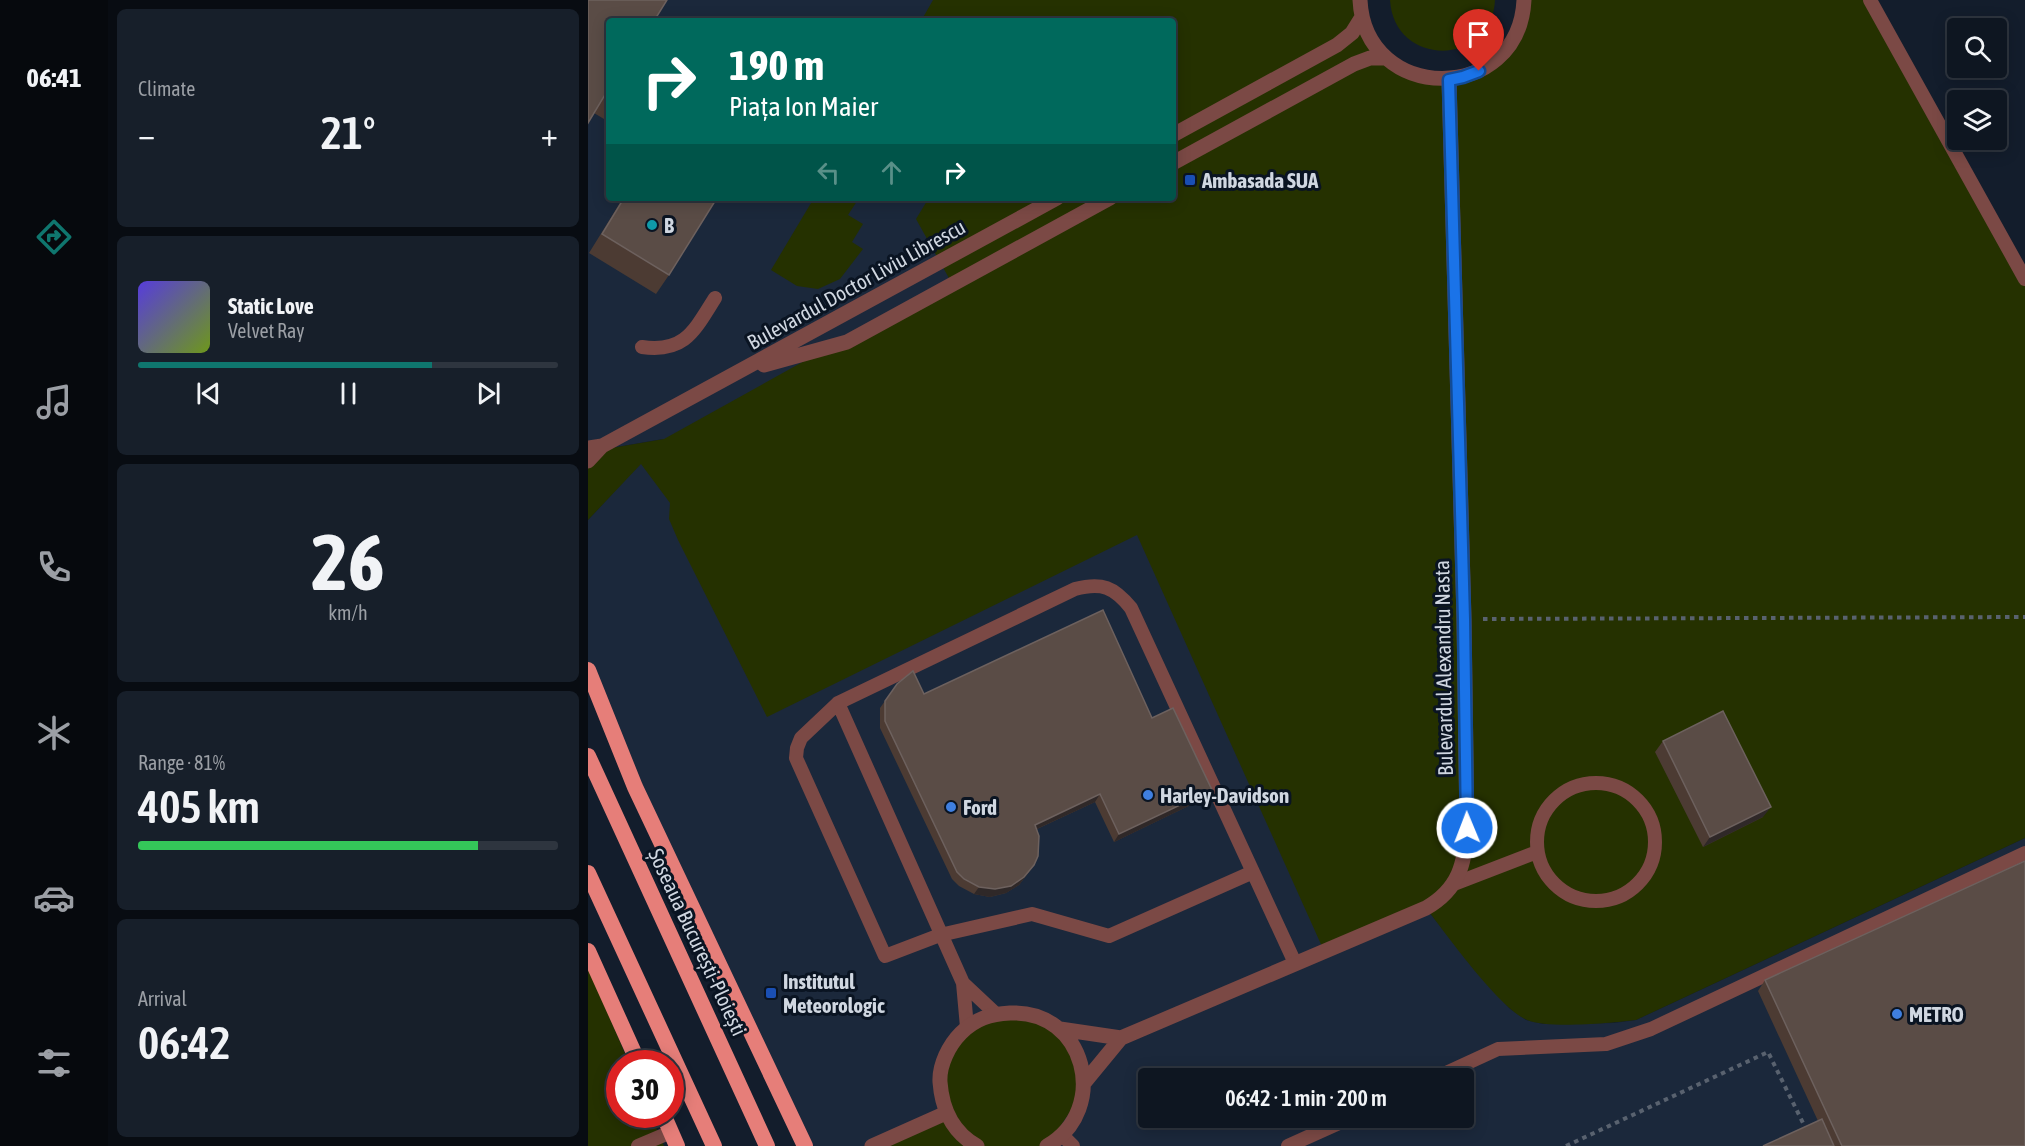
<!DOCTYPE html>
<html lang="en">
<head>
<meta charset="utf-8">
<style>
  body { margin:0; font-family:"Asap Condensed",sans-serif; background:#171f2a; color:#f1f3f6; height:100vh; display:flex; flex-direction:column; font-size:22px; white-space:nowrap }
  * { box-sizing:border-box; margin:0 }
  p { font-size:20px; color:#9b9fa5 }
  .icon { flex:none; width:33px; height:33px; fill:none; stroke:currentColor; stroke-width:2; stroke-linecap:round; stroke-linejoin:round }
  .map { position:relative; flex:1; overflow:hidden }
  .panel { display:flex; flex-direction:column; gap:9px; padding:9px; background:#080c12; width:480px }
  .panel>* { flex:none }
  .banner { position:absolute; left:18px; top:18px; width:570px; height:183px; border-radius:6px; box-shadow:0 3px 15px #0003,0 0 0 2px #2e353f; background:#00695c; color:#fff; overflow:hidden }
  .controls { position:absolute; left:1359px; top:18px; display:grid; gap:12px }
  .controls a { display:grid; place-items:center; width:60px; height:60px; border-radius:6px; background:#0e1621; box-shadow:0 3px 15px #0003,0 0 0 2px #2e353f; font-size:30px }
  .speed { position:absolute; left:18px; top:1050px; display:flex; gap:12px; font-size:30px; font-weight:700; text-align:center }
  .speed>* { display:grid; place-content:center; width:78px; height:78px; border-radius:50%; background:#0e1621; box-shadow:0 3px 15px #0003,0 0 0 2px #2e353f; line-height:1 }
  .speed .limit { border:9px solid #d22; background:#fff; color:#111 }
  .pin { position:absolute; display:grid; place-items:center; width:51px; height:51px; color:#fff; margin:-62px -26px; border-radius:50% 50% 50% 0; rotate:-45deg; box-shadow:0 0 6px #0007 }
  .pin .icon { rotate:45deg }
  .me { position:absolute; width:66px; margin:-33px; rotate:359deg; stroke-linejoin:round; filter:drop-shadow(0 0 4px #0008) }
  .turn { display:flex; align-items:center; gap:21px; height:126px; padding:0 24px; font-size:27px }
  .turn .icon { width:78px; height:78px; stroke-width:2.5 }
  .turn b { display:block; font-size:42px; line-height:51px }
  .lanes { display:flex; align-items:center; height:57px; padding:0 24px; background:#0003; justify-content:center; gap:30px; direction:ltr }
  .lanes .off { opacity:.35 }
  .big { font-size:45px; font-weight:600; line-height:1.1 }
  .panel .widget { flex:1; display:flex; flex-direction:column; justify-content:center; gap:9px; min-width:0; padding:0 21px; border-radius:9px; background:#171f2a }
  .panel .dial { align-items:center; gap:0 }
  .dial b { font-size:78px; line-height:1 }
  .song { display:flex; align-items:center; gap:18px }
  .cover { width:72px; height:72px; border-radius:9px; background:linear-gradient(135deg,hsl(250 70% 55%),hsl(80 70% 35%)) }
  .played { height:6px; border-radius:3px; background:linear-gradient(90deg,#0f766e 70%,#2e353f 70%) }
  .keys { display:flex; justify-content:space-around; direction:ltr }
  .heat { display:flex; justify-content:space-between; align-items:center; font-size:33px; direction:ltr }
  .charge { height:9px; border-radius:4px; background:linear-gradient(90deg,#34c759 81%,#2e353f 0) }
  .trip { position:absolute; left:550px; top:1068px; width:336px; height:60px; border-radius:6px; background:#0e1621; box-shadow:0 3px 15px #0003,0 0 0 2px #2e353f; font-weight:600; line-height:60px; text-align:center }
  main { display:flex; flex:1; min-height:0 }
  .tab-bar { display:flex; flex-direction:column; width:108px; justify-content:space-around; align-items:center; background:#06090d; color:#9b9fa5 }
  .tab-bar .icon { width:42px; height:42px }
  .tab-bar .selected { color:#0f766e }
  .tab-bar b { font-size:27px; color:#f1f3f6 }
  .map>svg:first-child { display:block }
  .built { fill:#1b283b; fill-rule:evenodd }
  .green { fill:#253100 }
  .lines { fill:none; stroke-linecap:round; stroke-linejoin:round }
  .path { stroke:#59626f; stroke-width:4; stroke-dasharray:4.5 4.5; stroke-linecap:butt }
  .service { stroke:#7b4945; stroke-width:14 }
  .minor { stroke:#7b4945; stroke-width:15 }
  .tertiary { stroke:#7b4945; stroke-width:15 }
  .trunk { stroke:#e67e79; stroke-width:16 }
  .wall { fill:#4c3b33 }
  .shaded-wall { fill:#2f2828 }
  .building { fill:#5a4c46; stroke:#6d615e; stroke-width:1.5 }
  .route-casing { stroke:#114b97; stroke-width:15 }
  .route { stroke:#1a73e8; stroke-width:10 }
  .transit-dot { fill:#1a4fb4; stroke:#0a1422; stroke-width:2 }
  .culture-dot { fill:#0f9aa8; stroke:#0a1422; stroke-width:2 }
  .shop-dot { fill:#3f7fe0; stroke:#0a1422; stroke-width:2 }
  .labels { text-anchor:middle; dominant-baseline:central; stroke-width:6; stroke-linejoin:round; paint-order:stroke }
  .poi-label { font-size:21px; font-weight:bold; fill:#d0d7e1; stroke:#0a1422; text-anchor:start }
  .street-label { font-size:21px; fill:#d0d7e1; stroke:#0a1422 }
</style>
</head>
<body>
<main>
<nav class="tab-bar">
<b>06:41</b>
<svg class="icon selected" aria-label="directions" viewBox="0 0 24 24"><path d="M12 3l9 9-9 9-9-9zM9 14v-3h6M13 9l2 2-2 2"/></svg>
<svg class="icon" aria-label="music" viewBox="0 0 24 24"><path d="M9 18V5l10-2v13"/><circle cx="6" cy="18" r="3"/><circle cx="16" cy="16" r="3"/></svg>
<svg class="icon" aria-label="phone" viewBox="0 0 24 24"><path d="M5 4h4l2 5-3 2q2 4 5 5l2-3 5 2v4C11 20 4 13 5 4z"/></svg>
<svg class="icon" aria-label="climate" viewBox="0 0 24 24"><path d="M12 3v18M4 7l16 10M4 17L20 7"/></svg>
<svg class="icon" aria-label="car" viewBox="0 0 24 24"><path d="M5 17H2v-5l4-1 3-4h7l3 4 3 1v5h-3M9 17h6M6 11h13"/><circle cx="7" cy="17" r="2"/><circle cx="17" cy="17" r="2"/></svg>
<svg class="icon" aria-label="filters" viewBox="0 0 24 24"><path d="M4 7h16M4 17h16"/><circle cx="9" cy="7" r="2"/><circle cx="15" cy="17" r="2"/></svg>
</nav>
<section class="panel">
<div class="widget"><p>Climate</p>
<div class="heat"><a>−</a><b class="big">21°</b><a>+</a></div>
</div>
<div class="widget">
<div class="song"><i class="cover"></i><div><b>Static Love</b><p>Velvet Ray</p></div></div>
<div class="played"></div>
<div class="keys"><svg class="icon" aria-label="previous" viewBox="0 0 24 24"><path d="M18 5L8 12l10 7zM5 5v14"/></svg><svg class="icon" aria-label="pause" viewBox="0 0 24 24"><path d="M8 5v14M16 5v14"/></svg><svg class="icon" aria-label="next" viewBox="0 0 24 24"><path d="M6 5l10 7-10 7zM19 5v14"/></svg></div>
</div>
<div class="widget dial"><b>26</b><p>km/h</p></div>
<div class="widget"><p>Range · 81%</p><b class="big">405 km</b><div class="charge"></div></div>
<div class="widget"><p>Arrival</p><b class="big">06:42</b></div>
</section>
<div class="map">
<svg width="1437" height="1146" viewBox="0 0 1437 1146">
  <rect width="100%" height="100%" fill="#131d2c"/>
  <path class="built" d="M0,0H772L838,908L882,964L921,1008L938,1020L955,1024L1026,1023L1048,1020L1437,838V1146H217L0,670V520L75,439L0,452ZM21,21H585V198H21ZM561,1078H876V1118H561Z"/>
  <path class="green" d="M345,0H772L798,58L861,80L911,58L936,0H1282L1437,279V838L1048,1020C1024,1023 960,1029 939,1020C910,1007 859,935 838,908L736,951L549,535L179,717L90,540L81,519L82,503L53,464L0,520V452L76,439L362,280L328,219L339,201L335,198H585V21H333Z
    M802,0H907C904,67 806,68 802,0Z
    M226,198H271L260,215L275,224L264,242L275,249L252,279L230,289L209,286L183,270Z
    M0,967L41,1063L32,1064V1114L63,1115L76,1146H0Z
    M407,1013L472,1029L496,1091L459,1146H287L358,1113V1053Z"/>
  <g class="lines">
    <path class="path" d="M895,619L1437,617
      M978,1146L1180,1052L1219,1131"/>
    <path class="service" d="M1282,0L1437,279
      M54,347C97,353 106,331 127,298
      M250,703L375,983L379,1027
      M949 842a59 59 0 1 1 118 0a59 59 0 1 1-118 0Z
      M665,872L521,936L444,914L352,935L297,956L208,758L209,748L213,738L250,703L487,589C514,582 526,587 543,608L707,963
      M866,884L949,852
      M375,983L407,1013
      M847,1078L910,1049L1018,1044L1063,1029L1437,853
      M474,1135L485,1146
      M50,1146L83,1132
      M700,1146L762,1118"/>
    <path class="minor" d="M472,1029L533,1038
      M496,1083L533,1038L838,908C871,889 877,864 879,828L876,619L861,80
      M284,1146L358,1113
      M389,1146C364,1132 354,1109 352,1082C351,1065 361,1045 373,1033C387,1019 402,1014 422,1013C497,1009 523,1109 459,1146"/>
    <path class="tertiary" d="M772,0C777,104 931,105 936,0
      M585,135L749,45L764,33L774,17
      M585,163L766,64L782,58H798
      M176,365L259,342L522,198
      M0,448L14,446L36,434L469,198
      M0,461L14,446"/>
    <path class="trunk" d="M0,670L47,787L217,1146
      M0,756L179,1146
      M0,873L126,1146
      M0,951L51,1064
      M75,1114L89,1146"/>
  </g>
  <path class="wall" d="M21,21V122L6,113Z
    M35,198H129L81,275L68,294L1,253Z
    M309,684L336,694L564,718L624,790L619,797L526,842L507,802L449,829L441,872L431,885L418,893L402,897L386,894L371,886L364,879L292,728V708Z
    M1075,741L1175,817L1115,847L1067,752Z
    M1177,980L1437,1146H1175L1230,1121L1170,991Z"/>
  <path class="shaded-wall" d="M624,790L619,797L526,842L531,834Z
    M512,794L507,802L442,832L447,825Z
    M1183,807L1175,817L1115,847L1122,837Z
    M446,865L431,885L418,893L402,897L386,894L391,887Z"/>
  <path class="building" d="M0,0H79L66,21H21V95L18,93L0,123Z
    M36,198H129L81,275L14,234Z
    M515,610L564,718L585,708L624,790L531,834L512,794L447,825L451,836L450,856L446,865L436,877L423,886L407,889L391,887L376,879L369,872L297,721V701L309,684L325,671L336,694Z
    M1135,711L1183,807L1122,837L1075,741Z
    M1437,861V1146H1254L1177,980Z
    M1234,1119L1246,1146H1175Z"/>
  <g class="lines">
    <defs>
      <path id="route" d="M879,828L876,619L861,80L875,77L891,71"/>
    </defs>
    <use href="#route" class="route-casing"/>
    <use href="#route" class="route"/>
  </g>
  <g class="transit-dot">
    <rect x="596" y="174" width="12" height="12" rx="3"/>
    <rect x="177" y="987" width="12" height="12" rx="3"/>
  </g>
  <circle class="culture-dot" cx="64" cy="225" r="6"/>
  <g class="shop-dot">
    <circle cx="560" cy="795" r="6"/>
    <circle cx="363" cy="807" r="6"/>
    <circle cx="1309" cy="1014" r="6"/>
  </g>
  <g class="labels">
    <g class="poi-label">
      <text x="614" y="180">Ambasada SUA</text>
      <text x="76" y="225">B</text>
      <text x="572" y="795">Harley-Davidson</text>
      <text x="375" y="807">Ford</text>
      <text x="195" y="981">Institutul<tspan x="195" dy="24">Meteorologic</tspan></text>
      <text x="1321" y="1014">METRO</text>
    </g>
    <g class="street-label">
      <text transform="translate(268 284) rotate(-29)">Bulevardul Doctor Liviu Librescu</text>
      <text transform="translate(855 668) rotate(-91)">Bulevardul Alexandru Nasta</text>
      <text transform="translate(110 942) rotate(65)">Șoseaua București-Ploiești</text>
    </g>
  </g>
</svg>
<div class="controls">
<a><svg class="icon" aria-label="search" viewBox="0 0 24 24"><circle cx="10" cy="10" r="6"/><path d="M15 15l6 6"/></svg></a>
<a><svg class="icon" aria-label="layers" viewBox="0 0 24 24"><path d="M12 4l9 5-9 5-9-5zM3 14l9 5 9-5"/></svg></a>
</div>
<div class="speed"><div class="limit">30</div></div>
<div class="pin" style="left:891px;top:71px;background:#d93025"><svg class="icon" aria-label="arrive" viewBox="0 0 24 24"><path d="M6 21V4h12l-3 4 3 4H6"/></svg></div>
<svg class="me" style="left:879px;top:828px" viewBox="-20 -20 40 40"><circle r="17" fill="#1a73e8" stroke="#fff" stroke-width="3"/><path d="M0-11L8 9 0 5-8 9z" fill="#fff"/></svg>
<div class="trip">06:42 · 1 min · 200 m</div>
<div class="banner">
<div class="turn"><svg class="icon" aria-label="right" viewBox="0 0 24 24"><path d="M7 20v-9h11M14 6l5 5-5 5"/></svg><div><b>190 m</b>Piața Ion Maier</div></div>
<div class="lanes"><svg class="icon off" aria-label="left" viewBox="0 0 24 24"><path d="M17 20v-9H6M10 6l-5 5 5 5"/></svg><svg class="icon off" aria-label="ahead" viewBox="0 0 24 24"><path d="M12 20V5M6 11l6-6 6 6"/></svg><svg class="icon" aria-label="right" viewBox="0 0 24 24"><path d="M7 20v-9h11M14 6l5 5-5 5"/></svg></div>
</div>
</div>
</main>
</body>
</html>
